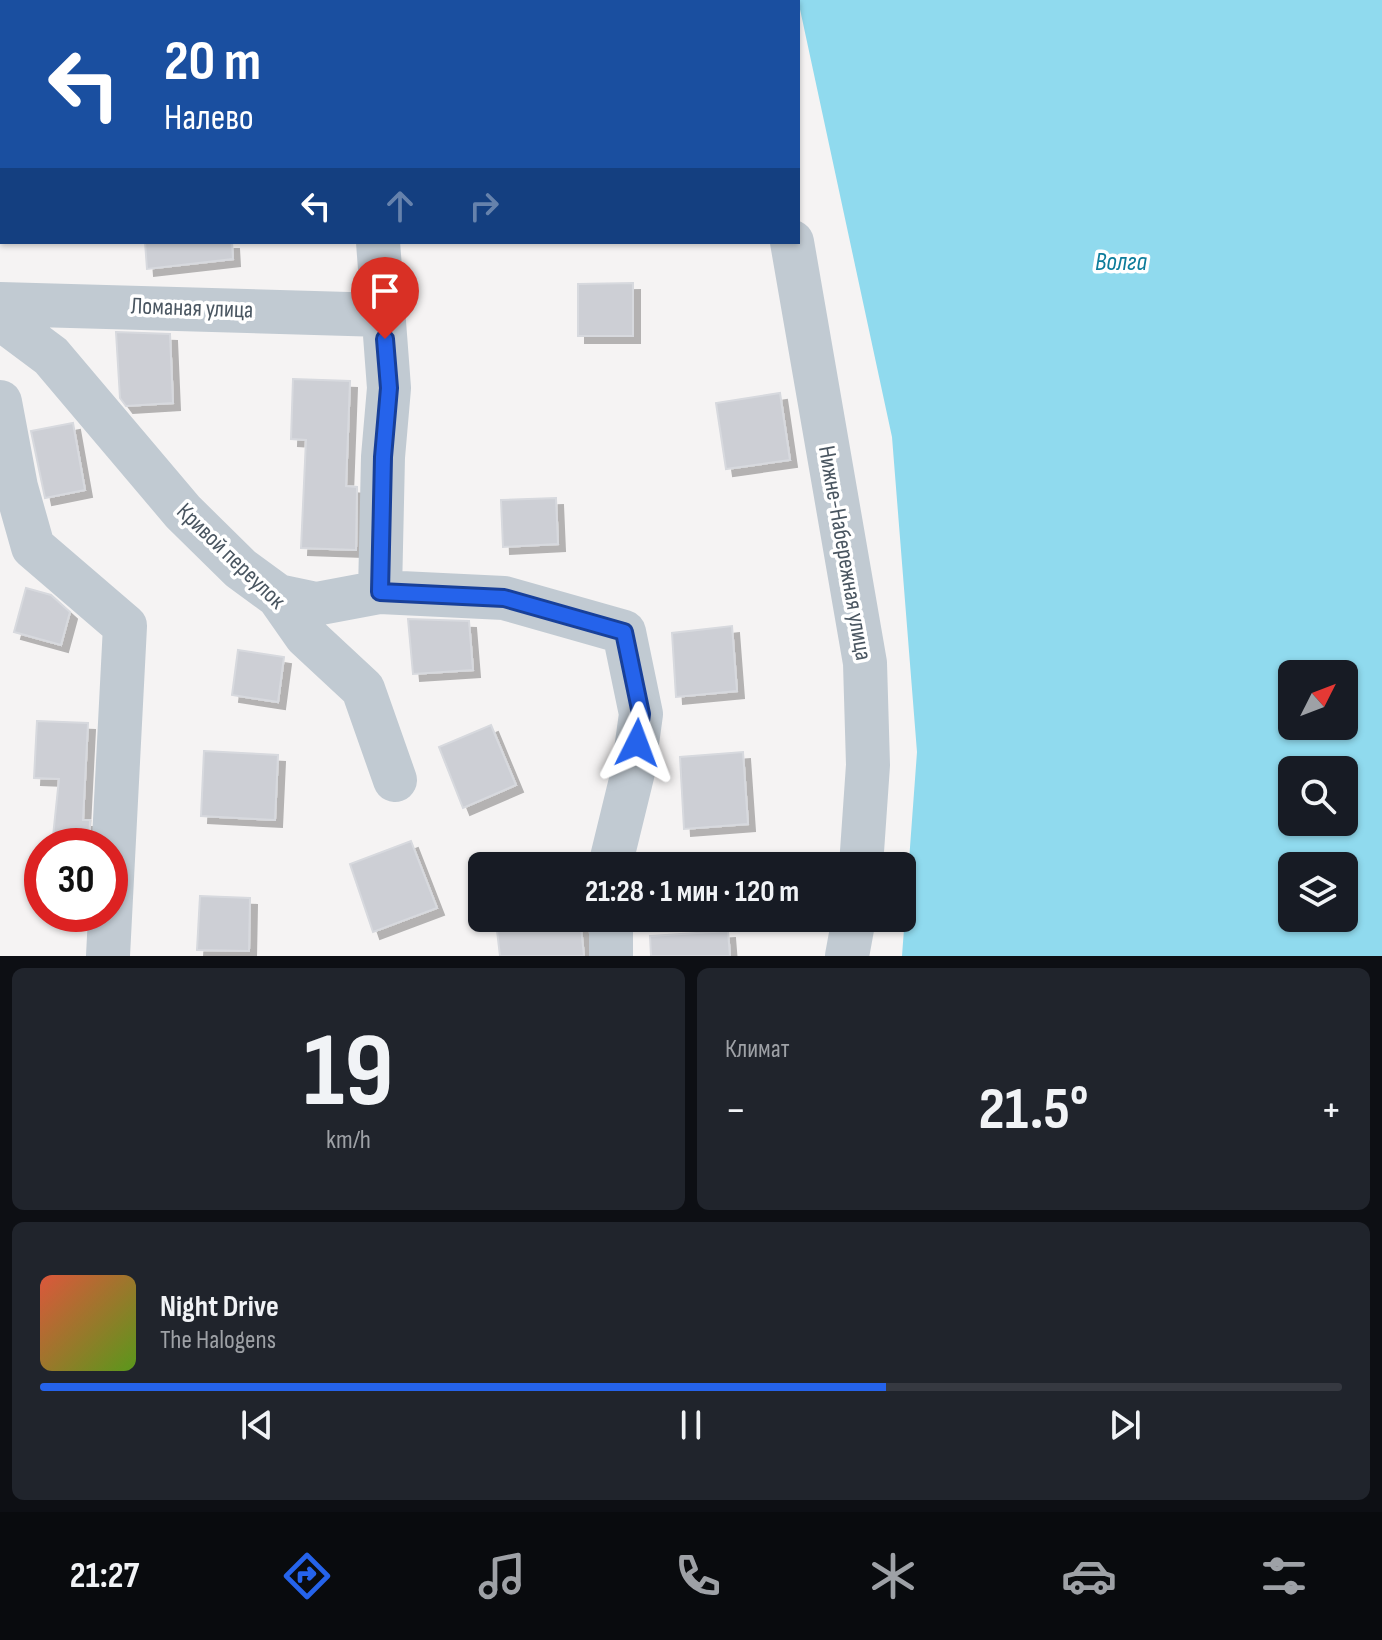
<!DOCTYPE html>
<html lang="ru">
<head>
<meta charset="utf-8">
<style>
  body { margin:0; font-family:"Sofia Sans Condensed",sans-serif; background:#20242c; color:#f1f3f6; height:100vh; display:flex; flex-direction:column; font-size:30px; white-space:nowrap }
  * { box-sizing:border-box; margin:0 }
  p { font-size:26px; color:#9ea1a6 }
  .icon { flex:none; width:44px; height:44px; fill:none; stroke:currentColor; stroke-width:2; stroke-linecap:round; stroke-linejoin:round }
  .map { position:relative; height:956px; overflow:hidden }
  .drawer { display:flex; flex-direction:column; gap:12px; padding:12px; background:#0d0f14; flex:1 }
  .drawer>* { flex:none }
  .guide { position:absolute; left:0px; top:0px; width:800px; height:244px; box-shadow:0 2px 6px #0004; background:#1a4fa0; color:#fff; overflow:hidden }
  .needle { width:52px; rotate:48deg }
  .controls { position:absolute; left:1278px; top:660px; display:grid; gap:16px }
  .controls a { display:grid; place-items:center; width:80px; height:80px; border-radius:12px; background:#171b24; box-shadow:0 2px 6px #0004; font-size:40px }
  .speed { position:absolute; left:24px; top:828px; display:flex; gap:16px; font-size:40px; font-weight:700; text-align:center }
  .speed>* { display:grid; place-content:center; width:104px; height:104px; border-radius:50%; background:#171b24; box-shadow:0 2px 6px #0004; line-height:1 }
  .speed .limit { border:12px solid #d22; background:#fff; color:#111 }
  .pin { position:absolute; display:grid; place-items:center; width:68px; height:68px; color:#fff; margin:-82px -34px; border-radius:50% 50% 50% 0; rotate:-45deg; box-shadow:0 0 8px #0007 }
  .pin .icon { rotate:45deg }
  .me { position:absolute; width:88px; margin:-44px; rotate:3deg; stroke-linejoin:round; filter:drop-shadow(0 0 6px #0008) }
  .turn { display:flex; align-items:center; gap:28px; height:168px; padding:0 32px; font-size:36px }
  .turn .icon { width:104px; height:104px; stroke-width:2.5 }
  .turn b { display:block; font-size:56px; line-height:68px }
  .lanes { display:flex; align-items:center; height:76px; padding:0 32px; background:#0003; justify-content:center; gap:40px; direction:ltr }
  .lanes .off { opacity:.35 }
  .big { font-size:60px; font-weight:700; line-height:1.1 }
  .drawer .card { flex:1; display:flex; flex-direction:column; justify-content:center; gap:12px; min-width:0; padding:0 28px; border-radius:12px; background:#20242c }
  .drawer .dial { align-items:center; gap:0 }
  .dial b { font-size:104px; line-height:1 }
  .song { display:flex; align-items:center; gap:24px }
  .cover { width:96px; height:96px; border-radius:12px; background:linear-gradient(135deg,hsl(10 70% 55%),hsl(90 70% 35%)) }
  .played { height:8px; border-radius:4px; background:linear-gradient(90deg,#2563eb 65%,#363941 65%) }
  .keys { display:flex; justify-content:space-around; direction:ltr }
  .heat { display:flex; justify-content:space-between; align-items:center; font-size:44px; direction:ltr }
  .drawer .tiles { flex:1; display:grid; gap:12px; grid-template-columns:1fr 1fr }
  .card:last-child { grid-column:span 2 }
  .trip { position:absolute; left:468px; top:852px; width:448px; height:80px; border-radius:12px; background:#171b24; box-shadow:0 2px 6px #0004; font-weight:700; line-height:80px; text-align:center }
  .menu { display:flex; height:128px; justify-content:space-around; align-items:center; background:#090b0e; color:#9ea1a6 }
  .menu .icon { width:56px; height:56px }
  .menu .selected { color:#2563eb }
  .menu b { font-size:36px; color:#f1f3f6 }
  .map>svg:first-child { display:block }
  .water { fill:#90daee; fill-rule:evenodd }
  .building { fill:#cdcfd5; stroke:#d7d9de; stroke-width:2; filter:url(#shadow) }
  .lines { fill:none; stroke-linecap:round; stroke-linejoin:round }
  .minor { stroke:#c1cad2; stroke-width:44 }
  .route-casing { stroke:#184099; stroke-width:20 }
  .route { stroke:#2563eb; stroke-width:14 }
  .labels { text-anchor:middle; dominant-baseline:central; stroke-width:7; stroke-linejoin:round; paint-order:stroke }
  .street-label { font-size:24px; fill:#4a5661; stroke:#fff }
  .water-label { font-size:26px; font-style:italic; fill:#0c7c9b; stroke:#fff }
</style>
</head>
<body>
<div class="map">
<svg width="1382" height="956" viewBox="0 0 1382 956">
  <defs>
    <filter id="shadow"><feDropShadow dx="7" dy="7" stdDeviation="0" flood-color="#0004"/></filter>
  </defs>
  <rect width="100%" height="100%" fill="#f5f3f3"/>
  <path class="water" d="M798,0H1382V956H902L917,752L892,437ZM1292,674H1344V726H1292ZM1292,770H1344V822H1292ZM1292,866H1344V918H1292Z"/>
  <path class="building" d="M145,242H232L233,259L147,269Z
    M633,283V336H578V284Z
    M116,332L170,334L173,403L126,406L120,398Z
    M293,379L350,381L346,486L357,487L356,550L301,548L306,440L291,439Z
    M780,393L790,460L726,469L716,403Z
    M73,423L85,490L45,498L31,431Z
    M556,498L558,544L503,547L501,500Z
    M26,588L51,595L70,612L61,645L14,632Z
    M408,619L469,621L473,670L413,674Z
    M732,626L737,691L676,697L672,633Z
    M238,650L284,657L278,702L232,695Z
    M37,721L88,723L83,820H90L89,846H52L59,779L34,778Z
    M491,725L516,785L463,808L439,747Z
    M204,751L278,755L275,820L201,816Z
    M743,752L748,824L684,829L680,757Z
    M411,841L437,908L373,932L350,864Z
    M200,896L250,898L249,951L197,950Z
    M528,918H580L584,956H500L496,922Z
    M728,931L730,956H651L650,936Z"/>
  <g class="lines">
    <path class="minor" d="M360,0V2
      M756,0V2
      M378,242L389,388L383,457L380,592
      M792,242L865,663L868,765L861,866
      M0,304L383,315
      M0,318L51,356L183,512L241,569L278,596L306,636L363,689L395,780
      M0,402L16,487L33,547L125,626L108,956
      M278,596L316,604L380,592L504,598L624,632L641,714L633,772L610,866
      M611,956V918
      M847,956L854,918"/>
  </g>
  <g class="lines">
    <defs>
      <path id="route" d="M385,339L389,388L383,457L380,592L504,598L624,632L641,714L637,743"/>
    </defs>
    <use href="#route" class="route-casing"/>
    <use href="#route" class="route"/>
  </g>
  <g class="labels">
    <g class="street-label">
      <text transform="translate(192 308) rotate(2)">Ломаная улица</text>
      <text transform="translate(845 553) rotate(80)">Нижне-Набережная улица</text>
      <text transform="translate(231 556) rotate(44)">Кривой переулок</text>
    </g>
    <g class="water-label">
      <text x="1121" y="262">Волга</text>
    </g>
  </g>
</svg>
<div class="controls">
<a><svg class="needle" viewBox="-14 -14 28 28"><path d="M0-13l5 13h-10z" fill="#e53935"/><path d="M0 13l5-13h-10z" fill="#9ea1a6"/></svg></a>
<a><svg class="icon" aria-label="search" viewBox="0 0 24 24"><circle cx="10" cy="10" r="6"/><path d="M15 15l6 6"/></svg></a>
<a><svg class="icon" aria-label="layers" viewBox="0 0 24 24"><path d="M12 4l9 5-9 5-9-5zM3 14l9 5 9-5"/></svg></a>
</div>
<div class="speed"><div class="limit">30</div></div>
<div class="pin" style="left:385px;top:339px;background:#d93025"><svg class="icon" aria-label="arrive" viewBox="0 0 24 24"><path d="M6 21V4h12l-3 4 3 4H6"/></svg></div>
<svg class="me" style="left:637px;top:743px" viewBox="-20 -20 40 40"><path d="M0-17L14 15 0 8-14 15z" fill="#2563eb" stroke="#fff" stroke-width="4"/></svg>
<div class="trip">21:28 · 1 мин · 120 m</div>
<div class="guide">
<div class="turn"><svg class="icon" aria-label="left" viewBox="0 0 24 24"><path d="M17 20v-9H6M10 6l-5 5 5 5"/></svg><div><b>20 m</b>Налево</div></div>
<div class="lanes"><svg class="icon" aria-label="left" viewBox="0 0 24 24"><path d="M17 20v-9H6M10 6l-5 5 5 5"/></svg><svg class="icon off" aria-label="ahead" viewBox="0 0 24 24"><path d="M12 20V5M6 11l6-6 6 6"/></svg><svg class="icon off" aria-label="right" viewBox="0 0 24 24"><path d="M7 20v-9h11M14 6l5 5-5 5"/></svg></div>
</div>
</div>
<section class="drawer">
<div class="tiles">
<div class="card dial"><b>19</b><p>km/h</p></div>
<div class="card"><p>Климат</p>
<div class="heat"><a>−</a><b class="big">21.5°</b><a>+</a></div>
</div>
<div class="card">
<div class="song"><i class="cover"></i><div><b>Night Drive</b><p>The Halogens</p></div></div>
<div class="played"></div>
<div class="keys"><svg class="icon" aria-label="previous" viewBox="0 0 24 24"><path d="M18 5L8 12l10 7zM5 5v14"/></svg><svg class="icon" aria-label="pause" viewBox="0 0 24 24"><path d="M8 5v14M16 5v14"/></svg><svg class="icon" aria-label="next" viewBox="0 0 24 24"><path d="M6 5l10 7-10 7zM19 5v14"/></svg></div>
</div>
</div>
</section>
<nav class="menu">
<b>21:27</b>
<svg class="icon selected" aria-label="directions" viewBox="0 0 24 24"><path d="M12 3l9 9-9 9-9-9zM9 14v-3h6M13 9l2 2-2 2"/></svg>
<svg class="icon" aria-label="music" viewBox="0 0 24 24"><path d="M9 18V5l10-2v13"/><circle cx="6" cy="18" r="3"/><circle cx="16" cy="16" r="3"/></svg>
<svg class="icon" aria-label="phone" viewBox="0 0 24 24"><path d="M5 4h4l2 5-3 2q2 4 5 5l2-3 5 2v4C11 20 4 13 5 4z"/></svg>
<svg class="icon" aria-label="climate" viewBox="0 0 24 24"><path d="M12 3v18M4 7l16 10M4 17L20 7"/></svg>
<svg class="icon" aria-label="car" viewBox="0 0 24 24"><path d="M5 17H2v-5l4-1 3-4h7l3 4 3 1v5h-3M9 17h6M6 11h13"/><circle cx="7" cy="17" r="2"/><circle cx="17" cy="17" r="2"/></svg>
<svg class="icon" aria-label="filters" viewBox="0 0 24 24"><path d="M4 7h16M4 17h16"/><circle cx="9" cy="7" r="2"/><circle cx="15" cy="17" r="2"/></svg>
</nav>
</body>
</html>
